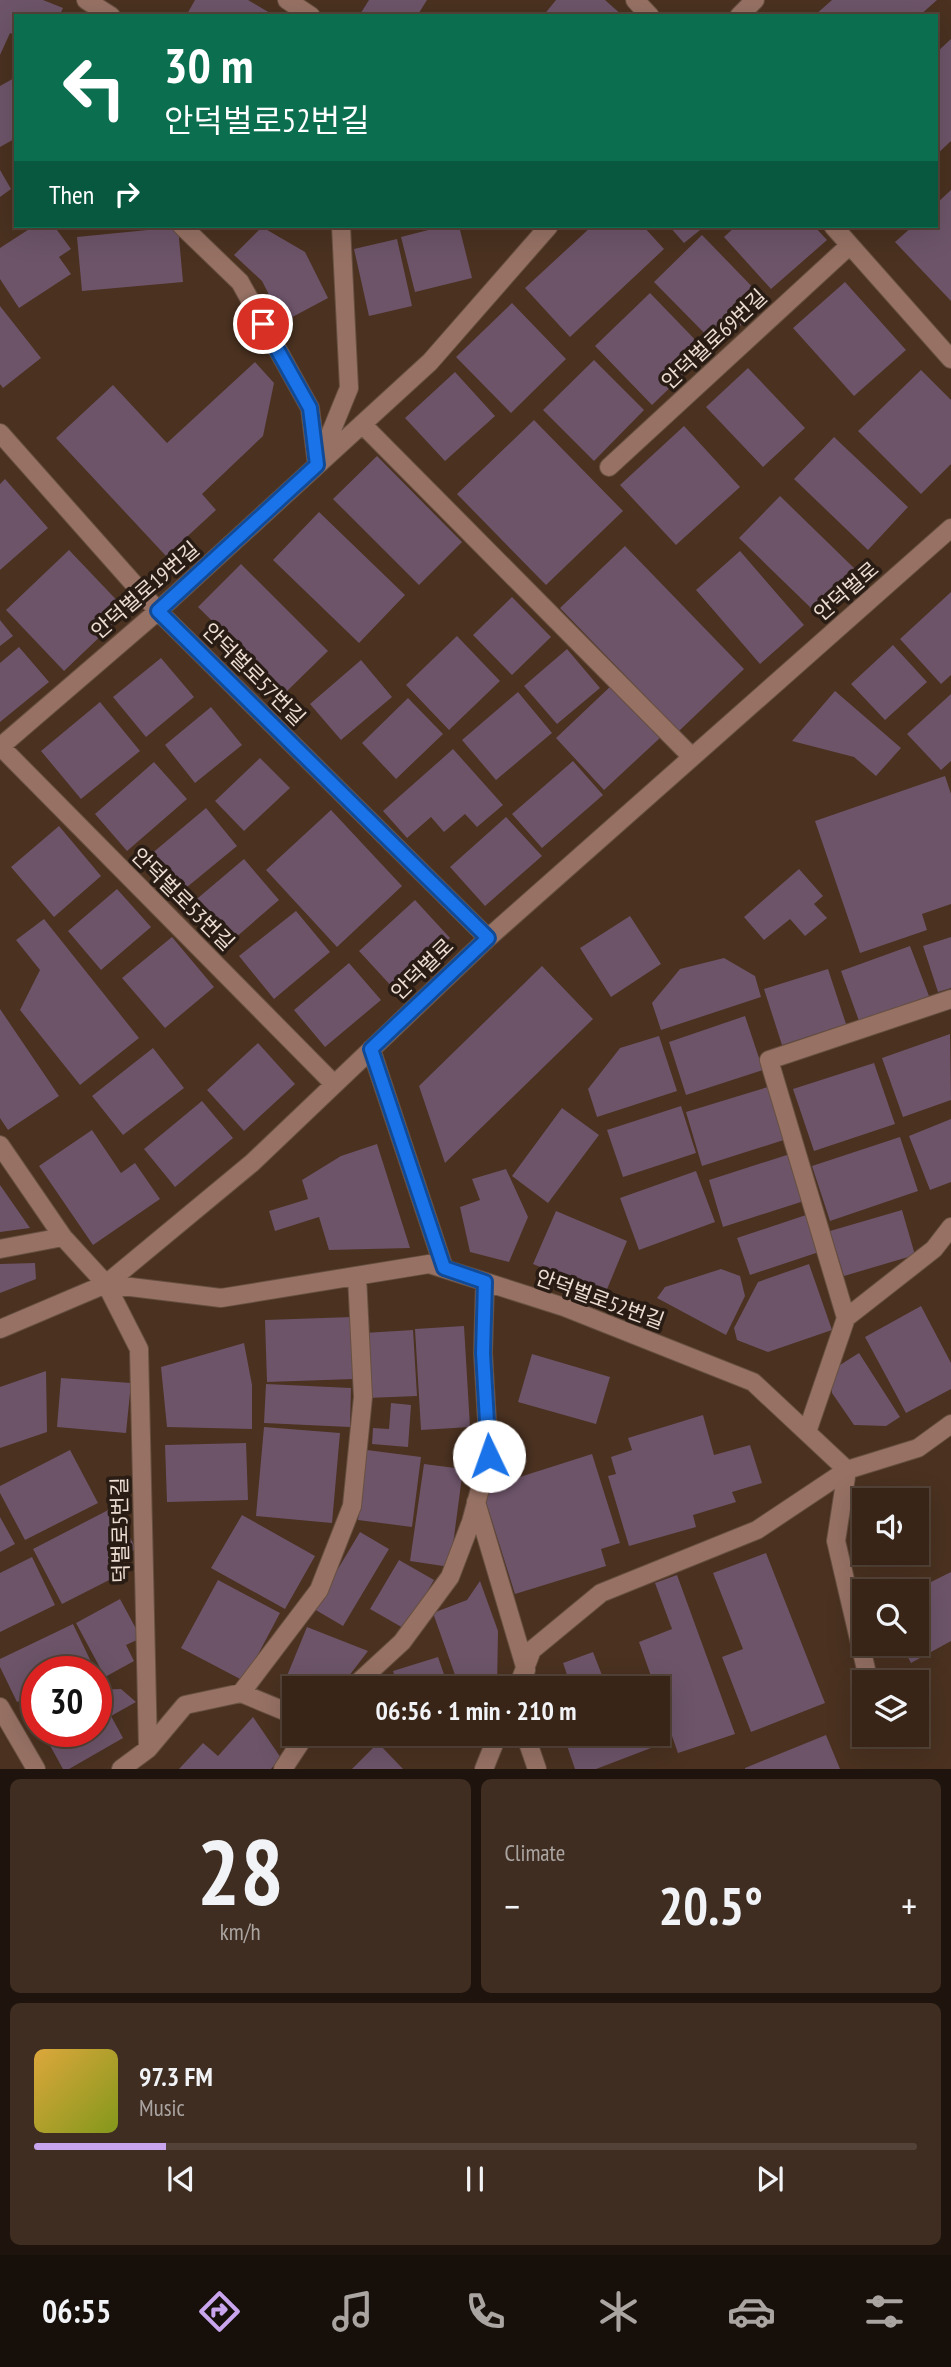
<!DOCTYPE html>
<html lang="en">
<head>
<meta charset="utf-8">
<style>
  body { margin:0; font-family:"PT Sans Narrow","Noto Sans KR",sans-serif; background:#3f2d21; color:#f1f3f6; height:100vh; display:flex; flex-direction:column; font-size:26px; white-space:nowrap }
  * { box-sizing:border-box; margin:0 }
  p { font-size:23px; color:#aba5a2 }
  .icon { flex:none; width:38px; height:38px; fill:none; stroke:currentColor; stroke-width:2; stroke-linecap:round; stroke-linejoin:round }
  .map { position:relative; height:1769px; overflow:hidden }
  .panel { display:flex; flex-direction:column; gap:10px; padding:10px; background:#1f140d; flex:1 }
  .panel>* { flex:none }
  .banner { position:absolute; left:14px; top:14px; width:924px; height:214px; border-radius:0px; box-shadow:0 7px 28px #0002,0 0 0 2px #524237; background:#0b6e4f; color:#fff; overflow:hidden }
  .fabs { position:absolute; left:852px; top:1488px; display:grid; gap:14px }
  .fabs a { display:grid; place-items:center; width:77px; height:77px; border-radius:0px; background:#382518; box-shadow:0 7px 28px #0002,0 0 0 2px #524237; font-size:35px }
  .speed { position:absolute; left:21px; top:1656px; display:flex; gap:14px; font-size:35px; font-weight:700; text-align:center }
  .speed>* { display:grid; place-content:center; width:91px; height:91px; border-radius:50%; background:#382518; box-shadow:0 7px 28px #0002,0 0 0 2px #524237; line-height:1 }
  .speed .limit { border:10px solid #d22; background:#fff; color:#111 }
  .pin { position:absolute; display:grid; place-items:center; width:60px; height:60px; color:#fff; margin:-30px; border:4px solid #fff; border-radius:50%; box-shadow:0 2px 7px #0007 }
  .me { position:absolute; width:77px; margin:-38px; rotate:357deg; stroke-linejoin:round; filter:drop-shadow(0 0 5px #0008) }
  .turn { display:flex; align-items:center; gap:24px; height:147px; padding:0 35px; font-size:32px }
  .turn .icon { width:91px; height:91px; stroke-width:2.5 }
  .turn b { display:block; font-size:49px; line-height:60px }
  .then { display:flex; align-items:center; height:66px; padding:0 35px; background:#0003; gap:14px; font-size:26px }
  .big { font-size:52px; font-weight:700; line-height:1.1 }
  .panel .tile { flex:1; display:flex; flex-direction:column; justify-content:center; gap:10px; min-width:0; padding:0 24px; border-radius:10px; background:#3f2d21 }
  .panel .dial { align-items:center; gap:0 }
  .dial b { font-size:91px; line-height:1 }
  .song { display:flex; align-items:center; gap:21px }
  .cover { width:84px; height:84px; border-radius:10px; background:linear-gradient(135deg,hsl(40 70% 55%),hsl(70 70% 35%)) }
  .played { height:7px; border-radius:4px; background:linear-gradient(90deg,#c9a5ee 15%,#524237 15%) }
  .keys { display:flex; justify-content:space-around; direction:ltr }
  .heat { display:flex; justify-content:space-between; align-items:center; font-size:38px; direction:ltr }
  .panel .tiles { flex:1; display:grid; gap:10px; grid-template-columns:1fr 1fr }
  .tile:last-child { grid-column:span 2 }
  .trip { position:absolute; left:282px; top:1676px; width:388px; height:70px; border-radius:0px; background:#382518; box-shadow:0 7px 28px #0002,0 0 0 2px #524237; font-weight:700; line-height:70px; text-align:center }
  .tab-bar { display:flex; height:112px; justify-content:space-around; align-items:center; background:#160f0a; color:#aba5a2 }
  .tab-bar .icon { width:49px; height:49px }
  .tab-bar .active { color:#c9a5ee }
  .tab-bar b { font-size:32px; color:#f1f3f6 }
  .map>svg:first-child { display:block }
  .building { fill:#6d5469 }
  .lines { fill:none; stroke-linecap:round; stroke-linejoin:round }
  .minor-casing { stroke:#675040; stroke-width:20 }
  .minor { stroke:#967164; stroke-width:18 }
  .route-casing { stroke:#114b97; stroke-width:18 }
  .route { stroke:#1a73e8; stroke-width:12 }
  .labels { text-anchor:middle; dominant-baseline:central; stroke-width:7; stroke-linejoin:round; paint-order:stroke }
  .street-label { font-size:21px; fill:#ecdcd1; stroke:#281c14 }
</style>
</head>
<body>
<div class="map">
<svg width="951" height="1769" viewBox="0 0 951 1769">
  <rect width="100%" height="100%" fill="#4a3120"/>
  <path class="building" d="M0,0H43L63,8L59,16H16V35L10,33L0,55Z
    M195,0H248L275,16H186Z
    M369,0H427L417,16H359Z
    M556,0H605L623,16H543Z
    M832,0H937L919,16H814Z
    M951,39V141L936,155V53Z
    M16,77V138L0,147V86Z
    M0,170L11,189L0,197Z
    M951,190V301L895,242L913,226H936V204Z
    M34,226H54L71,249L59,257L71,274L19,308L0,279V248Z
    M444,226H459L472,278L415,292L401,237Z
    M592,226H643L664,249L570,337L525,288Z
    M669,226H705L684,243Z
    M736,226H814L827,240L771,289L724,237Z
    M178,227L183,282L82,291L77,237Z
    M262,227L305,252L328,298L283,322L262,281L234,255Z
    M702,235L766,301L718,347L654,282Z
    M397,239L412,306L369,316L354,249Z
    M845,282L906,350L854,396L793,328Z
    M650,293L707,352L652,405L595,346Z
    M512,303L566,359L511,413L456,357Z
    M0,306L41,358L3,388L0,384Z
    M594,360L644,410L594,461L543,410Z
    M255,362L274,383L263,436L202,494L216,510L166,556L56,438L113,385L167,443Z
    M748,368L805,428L763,467L706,407Z
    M921,370L951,400V464L921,494L858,431Z
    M455,372L495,416L445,461L405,418Z
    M534,420L623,511L546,585L457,494Z
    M684,426L740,487L676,545L620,485Z
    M834,437L908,507L868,550L794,479Z
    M377,456L462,542L419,585L333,499Z
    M5,479L48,528L0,570V484Z
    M780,496L854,568L813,610L739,538Z
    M319,512L405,595L359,643L273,560Z
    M625,546L744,669L679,731L560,608Z
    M69,550L127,611L64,671L6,610Z
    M740,551L804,625L760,664L696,590Z
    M241,564L328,651L285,693L198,607Z
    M951,592V675L941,684L900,639Z
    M512,597L551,637L512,675L473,635Z
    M0,620L13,636L0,646Z
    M457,636L500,681L449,730L406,685Z
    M893,645L927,682L885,720L851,684Z
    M19,647L49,682L0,722V663Z
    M567,649L600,688L557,724L524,686Z
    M161,658L194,697L146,737L113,697Z
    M361,660L392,697L341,740L310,704Z
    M613,684L661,737L604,790L556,738Z
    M835,691L901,748L876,776L854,757L792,741Z
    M518,692L552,733L496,780L462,740Z
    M951,694V761L941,770L907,734Z
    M408,698L443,734L396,779L362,743Z
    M100,702L140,751L81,799L41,751Z
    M211,707L242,745L195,783L165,745Z
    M453,749L503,805L477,827L465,814L444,832L431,817L407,838L383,811Z
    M260,758L290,788L244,831L215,801Z
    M573,761L603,795L542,848L512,814Z
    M154,762L187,799L127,851L95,814Z
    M945,776L951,794V904L922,914L927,930L860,953L815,821Z
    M206,808L237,846L181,892L150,855Z
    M331,810L402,886L337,947L266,870Z
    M506,817L542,856L485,906L450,867Z
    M59,826L101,876L54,917L11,867Z
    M244,859L279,900L220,951L185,909Z
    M799,869L823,896L814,904L827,918L805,936L790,919L764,940L744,917Z
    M117,889L151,927L101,970L68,931Z
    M415,900L450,938L394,989L359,951Z
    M296,911L330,952L274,999L239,956Z
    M630,916L661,964L611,997L580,948Z
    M44,919L139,1038L80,1085L20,1010L40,970L16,940Z
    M172,937L214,987L165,1028L122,978Z
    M951,937V988L938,992L923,946Z
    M910,946L929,996L859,1021L841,971Z
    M724,958L755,976L761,997L661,1030L652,1003L680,969Z
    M349,963L381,1000L325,1047L294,1010Z
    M542,966L593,1019L445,1163L419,1086Z
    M828,969L846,1024L782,1045L764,989Z
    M0,1009L59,1096L8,1130L0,1118Z
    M745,1016L763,1070L686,1095L669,1042Z
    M950,1034L951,1100L903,1117L882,1058Z
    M659,1036L677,1091L597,1117L588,1089L620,1048Z
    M258,1043L295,1084L244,1131L207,1090Z
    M153,1048L184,1088L123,1135L92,1096Z
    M874,1063L895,1124L814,1151L793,1089Z
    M771,1086L787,1139L702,1166L686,1112Z
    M202,1101L233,1138L175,1187L144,1149Z
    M681,1106L696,1153L623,1177L607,1130Z
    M562,1108L599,1135L548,1203L512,1176Z
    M951,1119V1182L930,1190L909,1136Z
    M92,1130L121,1173L135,1163L160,1199L93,1245L39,1166Z
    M900,1137L918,1191L830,1221L812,1166Z
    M377,1144L410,1248L329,1250L319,1217L275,1231L269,1211L308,1199L302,1180L341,1156Z
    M790,1154L804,1201L723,1227L709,1180Z
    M506,1169L528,1217L509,1262L470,1252L460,1207L480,1200L472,1179Z
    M696,1171L715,1222L639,1250L620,1198Z
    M0,1185L30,1228L0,1232Z
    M902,1210L915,1255L844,1276L830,1231Z
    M556,1211L627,1241L605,1294L533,1264Z
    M809,1214L822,1251L750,1275L737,1238Z
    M35,1263L36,1279L0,1293V1264Z
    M809,1264L832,1330L768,1352L737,1340L734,1328L758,1282Z
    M721,1269L740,1276L745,1296L726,1335L657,1298L665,1287Z
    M921,1306L951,1363V1389L906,1413L865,1337Z
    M352,1317L354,1379L267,1382L265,1320Z
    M464,1326L470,1427L421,1430L415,1329Z
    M413,1330L417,1396L367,1398L364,1333Z
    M244,1343L252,1385V1429L167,1427L161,1367Z
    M859,1353L900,1417L886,1426L854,1425L832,1393V1370Z
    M532,1354L610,1377L596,1424L518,1402Z
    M46,1371L47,1432L0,1448V1387Z
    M61,1378L131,1383L126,1433L57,1427Z
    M266,1384L351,1388L350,1427L264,1423Z
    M391,1403L411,1405L408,1447L372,1444L373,1428L389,1429Z
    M703,1415L714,1455L750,1445L762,1483L732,1492L736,1502L693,1515L696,1527L629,1546L608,1476L616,1474L611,1457L632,1450L628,1438Z
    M264,1427L340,1433L332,1523L256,1516Z
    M246,1443L248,1500L167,1502L165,1445Z
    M70,1450L98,1503L25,1540L0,1493V1486Z
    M367,1450L421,1457L412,1527L358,1520Z
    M592,1454L620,1543L601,1549L606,1566L515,1594L482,1489Z
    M424,1464L463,1469L450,1567L410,1561Z
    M114,1507L136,1549L116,1560L123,1573L62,1604L33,1549Z
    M242,1515L315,1556L285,1609L211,1568Z
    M0,1517L15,1544L0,1552Z
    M360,1532L389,1549L343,1626L314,1609Z
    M766,1553L825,1703L751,1732L722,1657L743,1649L713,1573Z
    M32,1557L55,1605L0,1632V1573Z
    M399,1560L434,1580L405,1629L370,1609Z
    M951,1572V1641L911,1663L900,1643H917V1589Z
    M677,1575L735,1734L678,1753L639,1642L672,1629L655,1583Z
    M218,1580L280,1613L244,1681L181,1648Z
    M480,1581L498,1631L497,1689H460L433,1613L467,1600Z
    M120,1599L141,1638L126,1645L134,1661L105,1677L76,1623Z
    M73,1624L93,1666L82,1671H37V1693L17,1702L0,1667V1659Z
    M307,1627L368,1651L339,1689H294V1699L280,1693Z
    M593,1652L605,1683L625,1676L630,1689H572L563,1663Z
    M438,1657L449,1689H399L393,1671Z
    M121,1689L136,1702L111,1716L123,1738L69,1769H63L42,1731H96V1690Z
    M253,1717L281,1758L271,1769H179L203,1743L218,1756Z
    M414,1734H447V1735L417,1744Z
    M563,1734H646L651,1748L596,1769H575Z
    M826,1735L840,1769H745V1768Z
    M378,1743L403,1769H352Z"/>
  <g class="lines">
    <defs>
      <path id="minor" d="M86,0L111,16
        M287,0L311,16
        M635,0L650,16
        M739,16L755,0
        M182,226L240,282L310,408L317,465
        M833,226L951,359
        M362,424L692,757
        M0,433L158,611L488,938
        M320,459L349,388L341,226
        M609,467L850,245
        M0,746L334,1084
        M0,747L158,611L430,362L549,226
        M371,1049L444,1268
        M0,1145L63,1237L106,1284L139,1349L148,1749L121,1769
        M0,1249L63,1237
        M106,1284L221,1298L429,1264L564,1307L753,1382L847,1470L918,1448L951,1424
        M846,1318L769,1060L951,999
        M0,1329L106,1284L252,1163L488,938L951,528
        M807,1432L846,1318L934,1249L951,1227
        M847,1470L836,1541L869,1682
        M476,1502L526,1670
        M351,1689L402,1642L450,1577L471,1522L489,1456L483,1353L485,1282
        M517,1689L532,1650L601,1593L757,1530L847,1470
        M241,1693L319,1590L352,1506L363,1397L357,1276
        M0,1707L36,1769
        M525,1734L537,1769
        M148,1749L185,1705L241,1693L294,1715
        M283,1769L306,1734
        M484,1769L498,1734"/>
    </defs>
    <use href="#minor" class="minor-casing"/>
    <use href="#minor" class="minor"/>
  </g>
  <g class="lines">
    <defs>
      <path id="route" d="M263,324L310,408L317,465L158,611L488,938L371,1049L444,1268L485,1282L483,1353L489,1456"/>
    </defs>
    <use href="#route" class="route-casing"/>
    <use href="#route" class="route"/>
  </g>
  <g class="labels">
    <g class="street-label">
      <text transform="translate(714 339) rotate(-43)">안덕벌로69번길</text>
      <text transform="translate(145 590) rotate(-41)">안덕벌로19번길</text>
      <text transform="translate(846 591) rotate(-41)">안덕벌로</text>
      <text transform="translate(254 674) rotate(45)">안덕벌로57번길</text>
      <text transform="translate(183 899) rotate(45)">안덕벌로53번길</text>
      <text transform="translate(422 969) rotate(-44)">안덕벌로</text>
      <text transform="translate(600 1299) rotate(20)">안덕벌로52번길</text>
      <text transform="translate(120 1530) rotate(-91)">덕벌로5번길</text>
    </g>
  </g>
</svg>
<div class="fabs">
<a><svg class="icon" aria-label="sound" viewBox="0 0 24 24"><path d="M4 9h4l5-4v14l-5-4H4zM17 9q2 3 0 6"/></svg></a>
<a><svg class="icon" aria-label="search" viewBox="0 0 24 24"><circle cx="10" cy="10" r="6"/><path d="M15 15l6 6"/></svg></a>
<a><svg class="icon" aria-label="layers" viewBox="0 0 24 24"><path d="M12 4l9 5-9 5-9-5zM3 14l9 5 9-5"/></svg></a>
</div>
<div class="speed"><div class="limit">30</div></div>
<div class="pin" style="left:263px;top:324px;background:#d93025"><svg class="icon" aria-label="arrive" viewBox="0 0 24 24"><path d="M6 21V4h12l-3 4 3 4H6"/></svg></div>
<svg class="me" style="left:489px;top:1456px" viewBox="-20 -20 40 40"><circle r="19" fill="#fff"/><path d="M0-13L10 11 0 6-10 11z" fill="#1a73e8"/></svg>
<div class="trip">06:56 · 1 min · 210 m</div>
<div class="banner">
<div class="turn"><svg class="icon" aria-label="left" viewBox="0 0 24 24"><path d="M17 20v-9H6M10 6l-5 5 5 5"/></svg><div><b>30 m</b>안덕벌로52번길</div></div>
<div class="then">Then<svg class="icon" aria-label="right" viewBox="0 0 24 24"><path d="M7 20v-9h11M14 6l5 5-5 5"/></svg></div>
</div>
</div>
<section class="panel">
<div class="tiles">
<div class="tile dial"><b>28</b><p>km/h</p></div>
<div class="tile"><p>Climate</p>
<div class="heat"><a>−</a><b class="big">20.5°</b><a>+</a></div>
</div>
<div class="tile">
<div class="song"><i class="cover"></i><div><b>97.3 FM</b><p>Music</p></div></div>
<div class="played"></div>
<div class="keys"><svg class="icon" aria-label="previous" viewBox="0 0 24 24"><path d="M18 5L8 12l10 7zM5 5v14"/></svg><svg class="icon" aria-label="pause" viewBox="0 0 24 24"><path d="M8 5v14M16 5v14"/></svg><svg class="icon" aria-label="next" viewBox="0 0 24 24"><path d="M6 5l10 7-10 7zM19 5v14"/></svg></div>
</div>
</div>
</section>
<nav class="tab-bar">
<b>06:55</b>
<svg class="icon active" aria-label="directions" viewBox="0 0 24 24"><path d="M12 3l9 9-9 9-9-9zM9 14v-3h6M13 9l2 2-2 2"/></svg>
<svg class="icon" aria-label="music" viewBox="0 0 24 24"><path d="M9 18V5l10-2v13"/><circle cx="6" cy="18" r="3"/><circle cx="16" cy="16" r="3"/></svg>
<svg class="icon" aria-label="phone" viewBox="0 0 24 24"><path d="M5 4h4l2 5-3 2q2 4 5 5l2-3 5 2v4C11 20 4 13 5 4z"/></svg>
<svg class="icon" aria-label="climate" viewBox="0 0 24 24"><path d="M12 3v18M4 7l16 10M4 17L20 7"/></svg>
<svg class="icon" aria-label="car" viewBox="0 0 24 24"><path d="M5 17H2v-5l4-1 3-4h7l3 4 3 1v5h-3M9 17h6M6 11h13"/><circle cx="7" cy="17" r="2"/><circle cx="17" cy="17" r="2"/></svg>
<svg class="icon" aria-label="filters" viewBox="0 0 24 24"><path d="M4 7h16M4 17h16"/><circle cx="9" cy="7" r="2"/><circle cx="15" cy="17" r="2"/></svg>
</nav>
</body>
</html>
